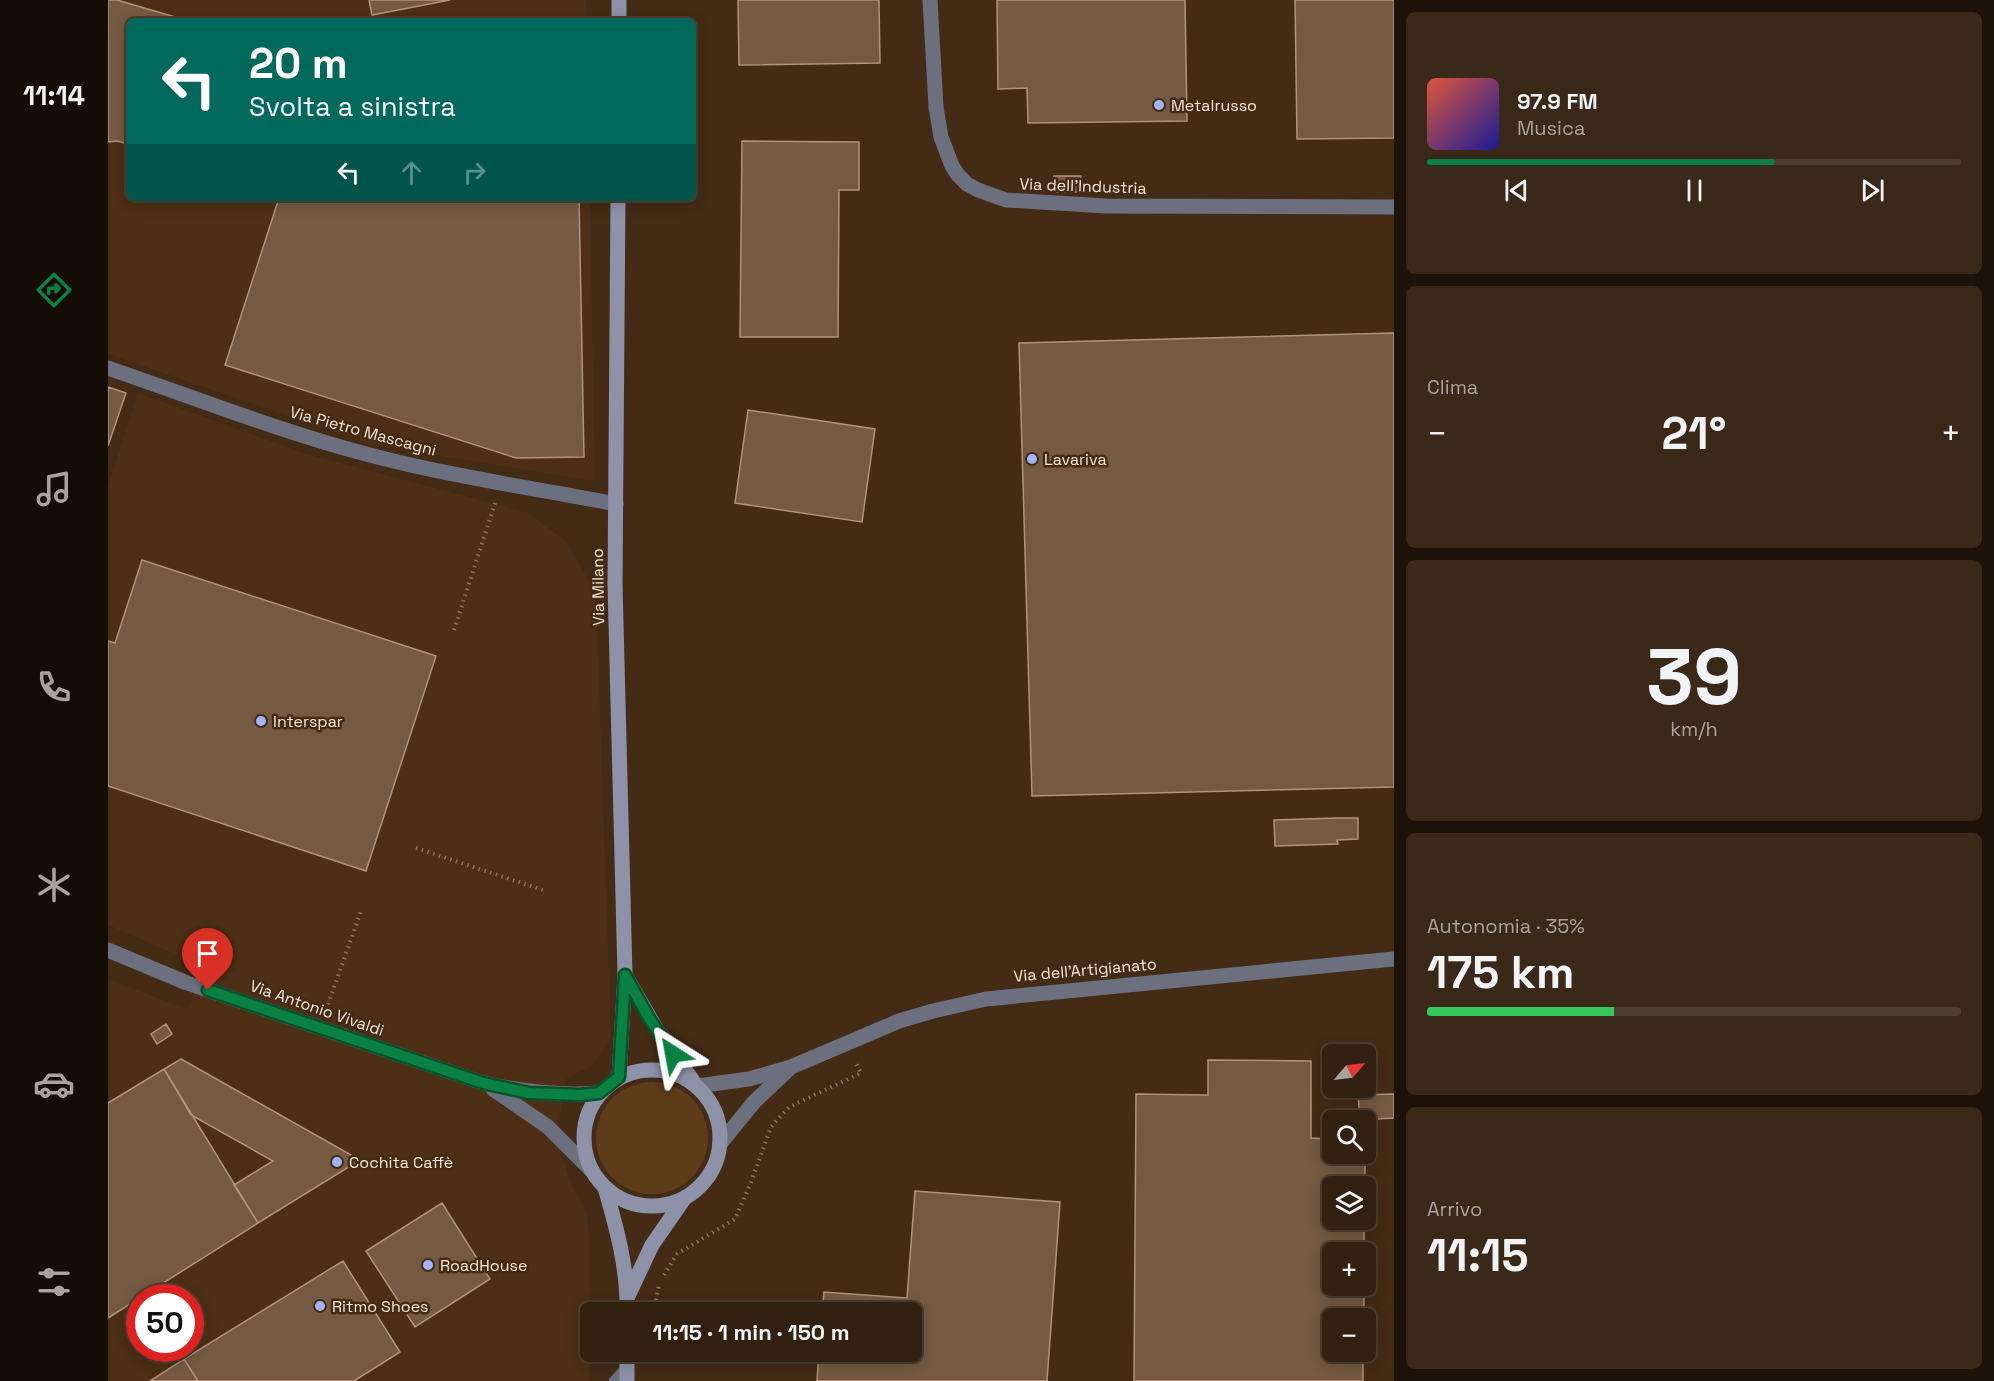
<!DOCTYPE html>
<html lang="it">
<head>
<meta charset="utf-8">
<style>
  body { margin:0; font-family:"Space Grotesk",sans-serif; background:#3a2819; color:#f1f3f6; height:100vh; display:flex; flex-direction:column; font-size:22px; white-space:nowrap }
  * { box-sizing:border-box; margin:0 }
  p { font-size:20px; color:#a8a39f }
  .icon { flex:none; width:33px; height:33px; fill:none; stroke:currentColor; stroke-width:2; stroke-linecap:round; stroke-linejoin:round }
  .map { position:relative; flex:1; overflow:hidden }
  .sheet { display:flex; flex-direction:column; gap:12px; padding:12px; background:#1c1209; width:600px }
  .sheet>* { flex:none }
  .banner { position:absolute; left:18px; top:18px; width:570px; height:183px; border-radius:9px; box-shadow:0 3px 15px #0003,0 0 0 2px #4d3e30; background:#00695c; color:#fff; overflow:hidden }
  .needle { width:39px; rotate:62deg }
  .tools { position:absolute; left:1214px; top:1044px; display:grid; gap:12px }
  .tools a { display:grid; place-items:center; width:54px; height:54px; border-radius:9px; background:#322010; box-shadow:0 3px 15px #0003,0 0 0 2px #4d3e30; font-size:30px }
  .speed { position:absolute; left:18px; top:1284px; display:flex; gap:12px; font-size:30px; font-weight:700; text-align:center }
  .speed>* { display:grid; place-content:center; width:78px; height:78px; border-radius:50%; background:#322010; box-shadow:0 3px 15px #0003,0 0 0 2px #4d3e30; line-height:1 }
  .speed .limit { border:9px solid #d22; background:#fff; color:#111 }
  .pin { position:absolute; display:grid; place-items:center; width:51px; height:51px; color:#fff; margin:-62px -26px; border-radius:50% 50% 50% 0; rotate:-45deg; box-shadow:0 0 6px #0007 }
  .pin .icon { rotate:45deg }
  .me { position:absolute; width:66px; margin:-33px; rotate:326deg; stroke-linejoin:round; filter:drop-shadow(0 0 4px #0008) }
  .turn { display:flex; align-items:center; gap:21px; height:126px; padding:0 24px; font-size:27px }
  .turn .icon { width:78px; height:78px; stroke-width:2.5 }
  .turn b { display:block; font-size:42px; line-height:51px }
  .lanes { display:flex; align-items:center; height:57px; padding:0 24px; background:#0003; justify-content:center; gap:30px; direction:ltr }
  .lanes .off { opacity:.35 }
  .big { font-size:45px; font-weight:600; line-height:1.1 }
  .sheet .card { flex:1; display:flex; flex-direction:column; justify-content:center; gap:9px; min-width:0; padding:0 21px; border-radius:9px; background:#3a2819 }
  .sheet .dial { align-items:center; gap:0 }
  .dial b { font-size:78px; line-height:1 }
  .song { display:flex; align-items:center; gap:18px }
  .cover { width:72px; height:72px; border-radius:9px; background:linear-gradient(135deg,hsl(10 70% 55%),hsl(240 70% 35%)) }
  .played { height:6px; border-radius:3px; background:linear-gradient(90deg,#0b8043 65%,#4d3e30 65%) }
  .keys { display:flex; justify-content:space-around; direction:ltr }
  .heat { display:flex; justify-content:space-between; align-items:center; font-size:33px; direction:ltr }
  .charge { height:9px; border-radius:4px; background:linear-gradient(90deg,#34c759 35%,#4d3e30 0) }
  .trip { position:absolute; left:472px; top:1302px; width:342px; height:60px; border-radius:9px; background:#322010; box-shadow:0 3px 15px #0003,0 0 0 2px #4d3e30; font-weight:600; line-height:60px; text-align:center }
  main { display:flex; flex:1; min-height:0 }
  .tab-bar { display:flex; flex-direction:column; width:108px; justify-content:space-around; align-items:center; background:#140d06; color:#a8a39f }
  .tab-bar .icon { width:42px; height:42px }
  .tab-bar .active { color:#0b8043 }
  .tab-bar b { font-size:27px; color:#f1f3f6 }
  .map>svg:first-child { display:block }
  .built { fill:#4c2f14; fill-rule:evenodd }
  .green { fill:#5e3c1a }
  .building { fill:#745a43; stroke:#b0937b; stroke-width:1.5 }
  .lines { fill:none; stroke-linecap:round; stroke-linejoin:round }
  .path { stroke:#897462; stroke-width:4; stroke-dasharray:1.5 4.5; stroke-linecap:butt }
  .service { stroke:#6c6f7d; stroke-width:12 }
  .minor { stroke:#6c6f7d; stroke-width:15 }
  .secondary { stroke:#8d92a8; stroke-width:15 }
  .route-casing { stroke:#07532c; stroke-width:15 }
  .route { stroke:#0b8043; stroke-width:10 }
  .poi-dot { fill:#a2b2fd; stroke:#432b16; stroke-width:2 }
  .labels { text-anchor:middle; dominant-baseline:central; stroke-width:5; stroke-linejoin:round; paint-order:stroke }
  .poi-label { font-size:16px; fill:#f6e6d9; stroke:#432b16; text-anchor:start }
  .street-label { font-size:16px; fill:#f6e6d9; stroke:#432b16 }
</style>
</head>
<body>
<main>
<nav class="tab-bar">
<b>11:14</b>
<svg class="icon active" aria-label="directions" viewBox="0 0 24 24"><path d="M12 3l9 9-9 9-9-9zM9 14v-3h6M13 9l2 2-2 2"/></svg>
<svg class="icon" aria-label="music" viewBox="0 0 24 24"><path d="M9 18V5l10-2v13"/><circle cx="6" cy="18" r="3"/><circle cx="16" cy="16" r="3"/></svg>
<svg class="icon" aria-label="phone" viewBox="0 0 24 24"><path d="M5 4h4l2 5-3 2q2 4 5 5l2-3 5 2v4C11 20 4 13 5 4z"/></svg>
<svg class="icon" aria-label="climate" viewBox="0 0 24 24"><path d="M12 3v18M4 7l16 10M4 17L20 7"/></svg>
<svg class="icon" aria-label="car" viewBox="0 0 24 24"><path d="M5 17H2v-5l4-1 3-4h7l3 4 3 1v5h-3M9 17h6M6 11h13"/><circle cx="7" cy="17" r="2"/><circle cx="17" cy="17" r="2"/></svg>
<svg class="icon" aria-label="filters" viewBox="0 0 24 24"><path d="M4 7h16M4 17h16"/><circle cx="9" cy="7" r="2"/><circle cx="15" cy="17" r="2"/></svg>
</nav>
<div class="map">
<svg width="1286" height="1381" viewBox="0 0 1286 1381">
  <rect width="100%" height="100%" fill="#432b16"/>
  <path class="built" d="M0,0H478L479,21H21V198H482L487,481L264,445L0,354Z
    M30,393L198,454L418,512L457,540L488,593L503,1038L485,1065L459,1078L448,1134L462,1182L479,1212L482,1245L481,1381H0V979L79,1009L97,967L0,925V485ZM32,1298H82V1348H32Z"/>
  <path class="green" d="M488 1138a56 56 0 1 1 112 0a56 56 0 1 1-112 0Z"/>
  <path class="building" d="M0,0H9L81,21H21V144L9,141L0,142Z
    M261,0H342L264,15Z
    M630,0H771L772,63L631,65Z
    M889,0H1077L1079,121L920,123L919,88L890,89Z
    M1187,0H1286V138L1189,139Z
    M634,141L751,142V190H731L730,337H632Z
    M946,176H973L972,192H946Z
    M171,198H471L476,457L408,458L117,365Z
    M1286,333V787L924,796L911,343Z
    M0,387L18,393L0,446Z
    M640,410L767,429L754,522L627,503Z
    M34,560L328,656L258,871L0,786V641L7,643Z
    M1228,818H1250V839L1229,840L1230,844L1167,846L1166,820Z
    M58,1024L64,1034L49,1044L43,1034Z
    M73,1059L252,1160L150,1223L126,1185L165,1161L83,1115L56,1069Z
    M1100,1060L1203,1061V1138L1224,1139V1154H1257V1186H1224V1220H1256V1252H1224V1286H1256V1318H1224V1352H1255V1381H1026L1028,1094L1100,1095Z
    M56,1069L150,1223L0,1318V1103Z
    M1286,1094V1118L1252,1120L1250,1095Z
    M807,1191L952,1202L939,1381H709L711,1352H804V1312H714L716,1292L799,1298Z
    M334,1203L382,1279L307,1327L258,1251Z
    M235,1261L292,1352L246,1381H90L76,1359Z
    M76,1359L90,1381H42Z"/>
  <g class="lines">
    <path class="path" d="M346,630L387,503
      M308,848L435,890
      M218,1010L253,911
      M556,1275L569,1254L627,1219L642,1185L663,1127L681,1107L753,1073L747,1061
      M546,1312L551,1284"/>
    <path class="service" d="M507,1381L519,1368"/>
    <path class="minor" d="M822,0L828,107L833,137L844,166L850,175L859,184L870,190L898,200L998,206L1286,207
      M0,368C85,397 171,431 258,454C340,476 425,488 508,504
      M0,950L79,983L375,1083C415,1092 451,1096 491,1093
      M589,1086L641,1079L683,1067L791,1021L825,1011L878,999L1286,959
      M385,1089L440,1127L483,1170
      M612,1144L646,1102L681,1069"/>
    <path class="secondary" d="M511,21V0
      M510,198L507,584L517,975L511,1077
      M517,975L549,1030L585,1081
      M476 1138a68 68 0 1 1 136 0a68 68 0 1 1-136 0Z
      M497,1188C509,1229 520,1270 519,1312
      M520,1296L544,1245L576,1199
      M519,1381V1352"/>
  </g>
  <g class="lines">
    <defs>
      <path id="route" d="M100,990L375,1083L421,1093L472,1095L491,1093L511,1077L517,975L541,1018L565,1054"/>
    </defs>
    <use href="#route" class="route-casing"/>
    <use href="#route" class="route"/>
  </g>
  <g class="poi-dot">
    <circle cx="1051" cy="105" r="6"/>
    <circle cx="924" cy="459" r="6"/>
    <circle cx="153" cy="721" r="6"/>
    <circle cx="229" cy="1162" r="6"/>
    <circle cx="320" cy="1265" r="6"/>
    <circle cx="212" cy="1306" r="6"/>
  </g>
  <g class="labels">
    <g class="poi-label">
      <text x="1063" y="105">Metalrusso</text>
      <text x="936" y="459">Lavariva</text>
      <text x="165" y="721">Interspar</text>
      <text x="241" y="1162">Cochita Caffè</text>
      <text x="332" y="1265">RoadHouse</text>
      <text x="224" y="1306">Ritmo Shoes</text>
    </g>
    <g class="street-label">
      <text transform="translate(975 186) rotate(2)">Via dell'Industria</text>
      <text transform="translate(255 431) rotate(15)">Via Pietro Mascagni</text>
      <text transform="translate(490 587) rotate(-91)">Via Milano</text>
      <text transform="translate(977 970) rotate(-5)">Via dell'Artigianato</text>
      <text transform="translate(209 1008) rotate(19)">Via Antonio Vivaldi</text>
    </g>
  </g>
</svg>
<div class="tools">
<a><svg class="needle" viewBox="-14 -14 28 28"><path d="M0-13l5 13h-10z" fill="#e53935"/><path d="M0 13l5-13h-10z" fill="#a8a39f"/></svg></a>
<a><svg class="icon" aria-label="search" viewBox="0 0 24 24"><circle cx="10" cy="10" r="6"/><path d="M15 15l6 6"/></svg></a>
<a><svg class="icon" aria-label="layers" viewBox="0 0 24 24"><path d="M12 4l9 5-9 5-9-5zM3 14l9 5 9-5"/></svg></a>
<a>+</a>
<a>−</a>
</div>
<div class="speed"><div class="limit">50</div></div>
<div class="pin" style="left:100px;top:990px;background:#d93025"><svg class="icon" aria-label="arrive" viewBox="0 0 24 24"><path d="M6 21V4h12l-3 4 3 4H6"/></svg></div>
<svg class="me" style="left:565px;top:1054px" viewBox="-20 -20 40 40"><path d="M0-17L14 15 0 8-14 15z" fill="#0b8043" stroke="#fff" stroke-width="4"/></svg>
<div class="trip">11:15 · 1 min · 150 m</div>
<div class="banner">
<div class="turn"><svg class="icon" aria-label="left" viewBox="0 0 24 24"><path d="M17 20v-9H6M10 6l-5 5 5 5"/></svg><div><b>20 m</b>Svolta a sinistra</div></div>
<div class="lanes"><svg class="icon" aria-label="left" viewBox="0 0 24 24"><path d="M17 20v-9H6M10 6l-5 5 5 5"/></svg><svg class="icon off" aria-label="ahead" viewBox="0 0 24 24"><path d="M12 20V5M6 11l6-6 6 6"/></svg><svg class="icon off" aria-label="right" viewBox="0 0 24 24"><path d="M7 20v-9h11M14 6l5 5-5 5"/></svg></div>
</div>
</div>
<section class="sheet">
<div class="card">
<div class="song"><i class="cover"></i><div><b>97.9 FM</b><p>Musica</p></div></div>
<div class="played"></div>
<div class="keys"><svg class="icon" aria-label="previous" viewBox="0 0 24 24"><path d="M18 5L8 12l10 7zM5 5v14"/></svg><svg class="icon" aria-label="pause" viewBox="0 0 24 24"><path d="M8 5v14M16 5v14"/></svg><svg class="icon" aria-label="next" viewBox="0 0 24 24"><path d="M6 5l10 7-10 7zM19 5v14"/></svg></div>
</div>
<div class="card"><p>Clima</p>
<div class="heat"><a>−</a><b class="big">21°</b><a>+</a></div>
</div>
<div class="card dial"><b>39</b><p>km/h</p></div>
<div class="card"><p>Autonomia · 35%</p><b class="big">175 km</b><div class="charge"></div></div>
<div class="card"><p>Arrivo</p><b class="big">11:15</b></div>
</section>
</main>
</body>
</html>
